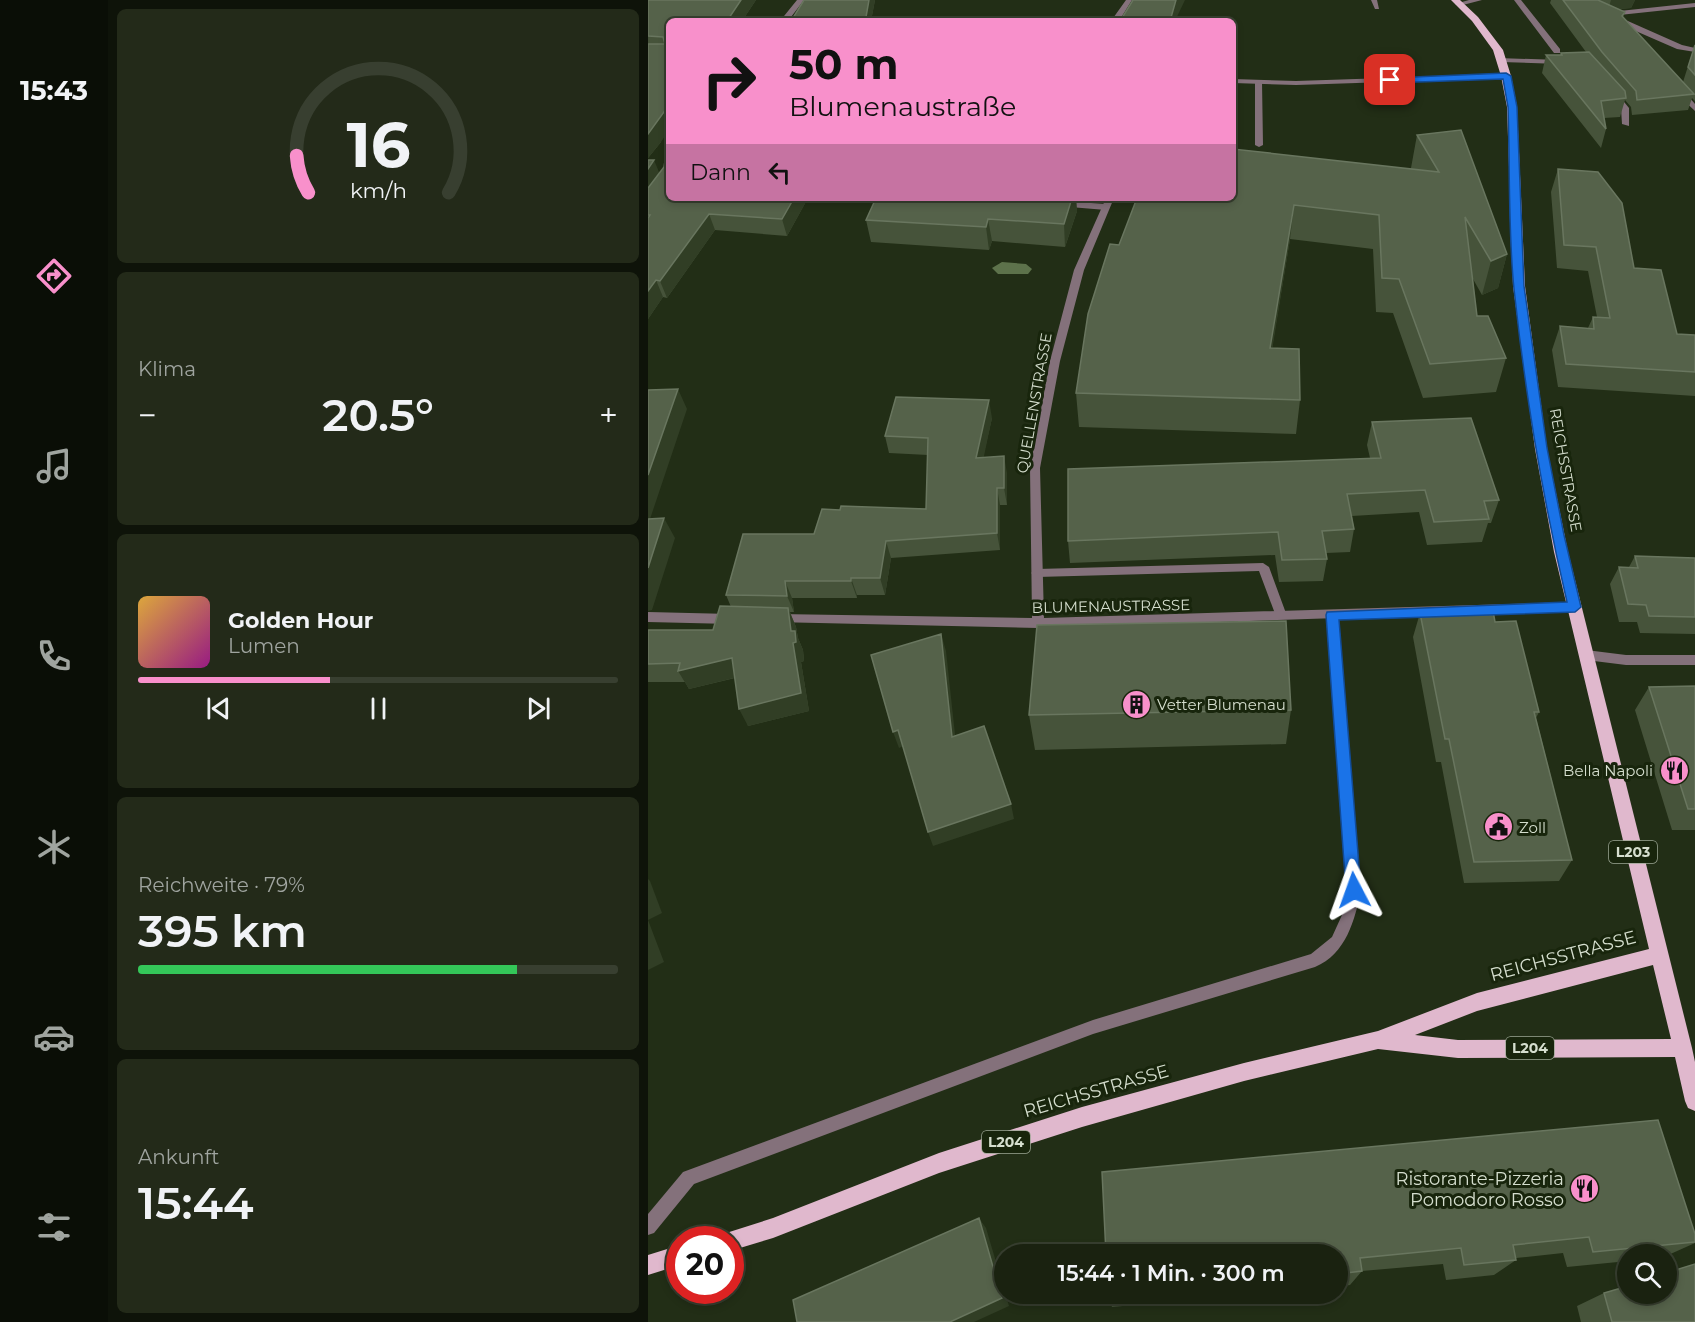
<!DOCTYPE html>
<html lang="de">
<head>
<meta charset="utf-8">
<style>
  body { margin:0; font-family:Montserrat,sans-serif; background:#232a19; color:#f1f3f6; height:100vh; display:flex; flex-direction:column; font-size:22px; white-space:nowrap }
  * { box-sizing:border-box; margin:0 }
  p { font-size:20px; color:#9fa49f }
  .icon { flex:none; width:33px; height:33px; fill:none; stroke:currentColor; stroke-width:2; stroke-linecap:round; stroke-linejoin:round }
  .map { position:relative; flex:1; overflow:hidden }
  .details { display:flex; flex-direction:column; gap:9px; padding:9px; background:#0e1309; width:540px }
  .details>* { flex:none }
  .banner { position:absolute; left:18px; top:18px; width:570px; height:183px; border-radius:9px; box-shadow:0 3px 9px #0003,0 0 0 2px #383f30; background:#f890cb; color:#111; overflow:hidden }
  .fabs { position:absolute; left:969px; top:1244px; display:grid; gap:12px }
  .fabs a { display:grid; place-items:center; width:60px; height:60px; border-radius:50%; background:#1a2210; box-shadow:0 3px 9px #0003,0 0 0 2px #383f30; font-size:30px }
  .speed { position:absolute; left:18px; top:1226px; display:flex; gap:12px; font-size:30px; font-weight:700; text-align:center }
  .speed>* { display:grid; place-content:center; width:78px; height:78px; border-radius:50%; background:#1a2210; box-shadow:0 3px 9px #0003,0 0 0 2px #383f30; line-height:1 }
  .speed .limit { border:9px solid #d22; background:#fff; color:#111 }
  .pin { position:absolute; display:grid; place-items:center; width:51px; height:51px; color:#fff; margin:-26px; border-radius:12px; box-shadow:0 3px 9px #0006 }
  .me { position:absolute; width:66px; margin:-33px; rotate:356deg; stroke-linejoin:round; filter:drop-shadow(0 0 4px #0008) }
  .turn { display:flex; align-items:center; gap:21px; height:126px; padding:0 24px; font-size:27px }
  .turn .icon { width:78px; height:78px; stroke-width:2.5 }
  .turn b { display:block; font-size:42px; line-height:51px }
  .then { display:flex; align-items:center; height:57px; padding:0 24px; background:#0003; gap:12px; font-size:22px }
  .big { font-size:45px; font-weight:600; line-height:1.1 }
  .details .widget { flex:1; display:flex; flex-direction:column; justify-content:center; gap:9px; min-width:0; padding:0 21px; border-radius:9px; background:#232a19 }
  .details .dial { align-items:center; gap:0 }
  .dial svg { height:156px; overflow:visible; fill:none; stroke:#383f30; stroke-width:7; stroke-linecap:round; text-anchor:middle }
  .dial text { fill:#f1f3f6; stroke:none }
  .song { display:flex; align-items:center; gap:18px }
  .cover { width:72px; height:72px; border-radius:9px; background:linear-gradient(135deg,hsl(40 70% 55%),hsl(310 70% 35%)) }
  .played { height:6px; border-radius:3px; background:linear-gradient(90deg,#f890cb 40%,#383f30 40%) }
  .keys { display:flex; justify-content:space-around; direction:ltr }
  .heat { display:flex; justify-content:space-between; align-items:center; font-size:33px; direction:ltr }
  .charge { height:9px; border-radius:4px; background:linear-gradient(90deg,#34c759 79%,#383f30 0) }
  .trip { position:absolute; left:346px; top:1244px; width:354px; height:60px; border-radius:30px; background:#1a2210; box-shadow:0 3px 9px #0003,0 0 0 2px #383f30; font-weight:600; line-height:60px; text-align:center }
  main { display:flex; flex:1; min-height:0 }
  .menu { display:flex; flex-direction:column; width:108px; justify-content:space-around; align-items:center; background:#0a0e06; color:#9fa49f }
  .menu .icon { width:42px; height:42px }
  .menu .active { color:#f890cb }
  .menu b { font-size:27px; color:#f1f3f6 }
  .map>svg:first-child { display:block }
  .water { fill:#5d724b }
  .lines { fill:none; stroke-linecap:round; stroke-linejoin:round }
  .service { fill:#84717b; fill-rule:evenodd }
  .minor { fill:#84717b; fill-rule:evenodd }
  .primary { fill:#e0b8cd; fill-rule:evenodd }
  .wall { fill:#46533a }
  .shaded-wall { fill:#313e25 }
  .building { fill:#55624a; stroke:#69765f; stroke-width:1.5 }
  .route { fill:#1a73e8; stroke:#114b97; stroke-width:1.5 }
  .labels { text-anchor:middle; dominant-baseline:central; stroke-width:6; stroke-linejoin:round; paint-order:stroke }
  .shield { fill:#18250c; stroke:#9ca694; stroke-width:1.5 }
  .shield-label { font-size:14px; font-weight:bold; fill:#d5dece }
  .street-label { font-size:15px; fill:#d5dece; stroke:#18250c }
  .poi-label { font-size:15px; fill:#d5dece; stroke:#18250c; text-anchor:start }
  .near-street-label { font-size:18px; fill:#d5dece; stroke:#18250c }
  .near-poi-label { font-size:18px; fill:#d5dece; stroke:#18250c; text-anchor:end }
</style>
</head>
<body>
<main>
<nav class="menu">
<b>15:43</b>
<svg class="icon active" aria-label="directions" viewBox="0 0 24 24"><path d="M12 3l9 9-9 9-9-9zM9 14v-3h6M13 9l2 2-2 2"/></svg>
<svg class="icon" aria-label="music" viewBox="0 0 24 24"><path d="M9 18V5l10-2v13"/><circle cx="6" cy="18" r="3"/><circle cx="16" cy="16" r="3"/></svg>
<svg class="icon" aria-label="phone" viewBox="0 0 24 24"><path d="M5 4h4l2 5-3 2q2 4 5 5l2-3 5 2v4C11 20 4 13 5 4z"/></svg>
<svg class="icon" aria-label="climate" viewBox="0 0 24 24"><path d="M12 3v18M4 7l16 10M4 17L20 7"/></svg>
<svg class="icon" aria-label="car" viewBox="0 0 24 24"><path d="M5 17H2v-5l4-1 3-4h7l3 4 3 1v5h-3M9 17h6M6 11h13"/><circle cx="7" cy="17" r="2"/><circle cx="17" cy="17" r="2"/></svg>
<svg class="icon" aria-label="filters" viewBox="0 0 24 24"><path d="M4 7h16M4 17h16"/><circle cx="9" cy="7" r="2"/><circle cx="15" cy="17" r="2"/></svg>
</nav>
<section class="details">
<div class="widget dial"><svg viewBox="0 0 100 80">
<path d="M14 69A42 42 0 1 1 86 69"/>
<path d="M14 69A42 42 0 0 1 8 50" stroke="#f890cb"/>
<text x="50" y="56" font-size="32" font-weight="700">16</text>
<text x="50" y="72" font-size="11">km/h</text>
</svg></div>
<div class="widget"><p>Klima</p>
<div class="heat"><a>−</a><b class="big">20.5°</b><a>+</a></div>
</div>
<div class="widget">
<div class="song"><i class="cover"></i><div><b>Golden Hour</b><p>Lumen</p></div></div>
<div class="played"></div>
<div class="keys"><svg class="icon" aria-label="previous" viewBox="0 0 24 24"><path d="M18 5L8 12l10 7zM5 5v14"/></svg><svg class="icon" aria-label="pause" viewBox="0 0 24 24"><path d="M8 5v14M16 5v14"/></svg><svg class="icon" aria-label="next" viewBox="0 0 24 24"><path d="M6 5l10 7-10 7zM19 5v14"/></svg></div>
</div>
<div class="widget"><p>Reichweite · 79%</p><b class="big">395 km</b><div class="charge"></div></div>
<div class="widget"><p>Ankunft</p><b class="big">15:44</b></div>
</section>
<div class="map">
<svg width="1047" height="1322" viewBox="0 0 1047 1322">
  <rect width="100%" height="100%" fill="#222e16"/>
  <path class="water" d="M354,262L378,264L384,269L380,274H350L344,268Z"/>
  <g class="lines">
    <path class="service" d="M478,0H484L471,21H463Z
      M723,0H729L731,9H727Z
      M866,0H873L912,49V53H906Z
      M1047,3V7L962,16L958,14L962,12Z
      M850,58L912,60L916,62L912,64L853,62H850Z
      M607,80L614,82L615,145L611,147L607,145Z
      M1029,90H1035L1047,104V111L1029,94Z
      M962,92H968L981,108V126L974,124L973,108L961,94Z
      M413,201L458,204L462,207L458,210L410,206L409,204Z
      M615,563L621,567L639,616L637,619H629L611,571L389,577L383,573L389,569Z
      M684,610L690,615L713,890C707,920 698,954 667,967L445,1034L46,1184L6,1233L0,1235V1214L35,1172L445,1020L663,954L684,937L694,915L699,890L678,615Z"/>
    <path class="minor" d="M149,0H156L140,21H132Z
      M821,0H834L811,6L807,4Z
      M967,18H973L1034,45L1047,48V52L1029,49L967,22Z
      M858,74L862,76L861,78L648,85L585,83V79L648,81Z
      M458,198H466L436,270L412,361L392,468L396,618L926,602L932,607L930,610L390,628L126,622L124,619L126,616L130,614L384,618L382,468L402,361L426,270Z
      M0,612L83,614L89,619L83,624L0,622Z
      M938,650L978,655H1047V665H978L938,660L934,658L932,655L934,652Z"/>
    <path class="primary" d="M803,0H812L830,17L855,50L863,76L869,107L877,286L899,449L920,552L1044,1048L1047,1062V1111L1040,1108L1037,1101L1027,1057L810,1058L730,1049L596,1081L434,1127L291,1173L125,1238L82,1251V1239H73L75,1234L125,1218L291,1153L434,1107L596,1063L730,1031L829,993L1001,949L906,552L887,449L865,286L859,107L853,76L845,50L824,21ZM1005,965L1023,1039L810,1040L767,1035L829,1011Z
      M32,1245V1265L0,1275V1255Z"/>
  </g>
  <path class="wall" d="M0,0H108L94,21H21L13,142L0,158Z
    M156,0H227L223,21H143Z
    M903,0H987L983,8L971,9L977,12L975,17L1035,82L1047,44V101L1044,98L1040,110L984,115L983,107L977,100L972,117L956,118L958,129L953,148L894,73L898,55H912L913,53L938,52L902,3Z
    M769,135L859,254L850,288L834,295L825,279L829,316L858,358L848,392L775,398L745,313L728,312L725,249L642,239L624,348L652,400L648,434L431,427L428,393L471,245L763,168Z
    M0,160L11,173L160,198L139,236L67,230L19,298L15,297L0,319Z
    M910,169L986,268L1029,334L1047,335V396L910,387L904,350L912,326L940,328L945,317H949L940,271L909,268L903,192Z
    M228,198H433L432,200H428L429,211L417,247L344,241L341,250L223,242L218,220Z
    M344,418L335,457L359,473V505H352V550L243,558L237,595H209V598H144L146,612H142L148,627L150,638L155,650L156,661L153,662L161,711L100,726L87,678L41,689L37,682H0V630H65L83,607L78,595L166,534L192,510L278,509L280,455L241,453L237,436Z
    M724,422L851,500L843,523H840L834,542L779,545L771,512L704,516L706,529L702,552L678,553L679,559L675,581L631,582L627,555L422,563L420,541L722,458L719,445Z
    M987,556L1047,558V634L992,633L989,622H971L962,584L971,567H981Z
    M772,613L847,622L891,712L888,718L924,860L911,881L816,883L793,762H788L765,637Z
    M1047,686V830H1024L987,710L1001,687Z
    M643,710L638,744L387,750L381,715Z
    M1047,1234V1243L1018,1256V1254H980V1261L919,1267L915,1253L868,1258V1260L846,1275L798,1280L795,1264L714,1271L702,1285L690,1287V1254H458Z
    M459,1293H508V1303L464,1307Z
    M599,1293H627L599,1296Z
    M956,1293L1047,1322H933L929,1306Z"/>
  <path class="shaded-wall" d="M93,0H108L94,21H79Z
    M221,0H227L223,21H219L218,17Z
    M528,0H537L527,21H522Z
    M963,0H987L983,8L960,10Z
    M21,105V130L13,142L0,158V134Z
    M6,160L13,177L0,194V169Z
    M146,198H160L139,236L134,219Z
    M424,198H428L429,211L417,247L416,224Z
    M646,205L642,239L619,382L622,348Z
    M61,214L67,230L19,298L12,281Z
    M340,219L344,241L341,250L338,227Z
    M859,254L850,288L834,295L843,261Z
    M8,280L15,297L0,319V291Z
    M30,389L39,409L0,525V475Z
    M341,400L344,418L332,475L328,458Z
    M356,456L359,473V505L356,488Z
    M349,488L352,505V550L349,533Z
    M16,518L27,538L4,610L0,611V568Z
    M238,541L243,558L237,595L232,578Z
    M203,578L209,595V598L203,581Z
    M137,581L144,598L146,612L139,596Z
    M140,608L148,627L150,638L155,650L156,661L153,662L161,711L100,726L91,709L143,631Z
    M293,634L298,651L309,753L304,737Z
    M84,658L94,676L41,689L30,671Z
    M250,730L256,746L251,748L245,732Z
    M363,804L366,819L285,846L280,832Z
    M0,879L2,881L14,913L0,920L16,962L0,970Z
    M331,1218L338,1228L361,1306L326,1322H302Z"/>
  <path class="building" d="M0,0H93L79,21H21V105L0,134V44H17L15,37L0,36Z
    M156,0H221L218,17L189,18L188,21H143Z
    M485,0H528L522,21H472Z
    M915,0H950L977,12L974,16L1046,94L989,100L988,91L954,52Z
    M1047,45V75L1040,67Z
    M941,52L977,91L978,98L953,101L958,129L898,55H914L913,53Z
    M813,130L859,254L843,261L817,217L829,316H840L858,358L782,364L751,279L734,278L731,215L646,205L622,348L651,349L652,400L428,393L440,314L462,244L471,245L489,198H585V149L791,172L769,135Z
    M0,160H6L0,169Z
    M17,161L21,162V198H146L134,219L61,214L12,281L8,280L0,291V218L2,215H0V188L16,167Z
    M910,169L950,172L974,203L986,268L1013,270L1029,334L1047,335V372L918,364L912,326L946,329L945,317L962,318L948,247L916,245Z
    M228,198H424L416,224L340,219L338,227L218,220Z
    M30,389L0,475V390Z
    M248,397L341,400L328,458L356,456V488H349V533L238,541L232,578H203V581H137L139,596L78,595L95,534H166L174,509L192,510L193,506L278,509L280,438L237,436Z
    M823,418L851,500L836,501L841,519L786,522L777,490L699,494L706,529L674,531L679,559L634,560L630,532L420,541V469L733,458L724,422Z
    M16,518L0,568V519Z
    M987,556L1047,558V617L1001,616L998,605L980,604L971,567L990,568Z
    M72,606L140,608L143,631H147L148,642L145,643L153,693L91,709L84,658L30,671L32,663L0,664V630H65Z
    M845,611L847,622L868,621L891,712H886L924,860L826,862L801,739H797L772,613Z
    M638,621L643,710L381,715L389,625Z
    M293,634L304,737L336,726L363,804L280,832L250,730L245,732L223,655Z
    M1047,686V809H1040L1001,687Z
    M1010,1120L1047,1234V1242L945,1252L941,1237L865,1245L868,1260L816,1265L813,1248L712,1258L714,1271L690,1274V1254H458L454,1172Z
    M331,1218L354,1298L302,1322H149L145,1300Z
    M1047,1264V1322H964L956,1293L980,1286V1293H1018V1273Z
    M459,1293H475L460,1294Z"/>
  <path class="route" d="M858,73L863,76L869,107L876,286L899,448L916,535L933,607L927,612L691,620L713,890L711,895L706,897L700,895L698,890L678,615L679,612L919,602C895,499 877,394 866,289C860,231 862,166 860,107L855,79L742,83L738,80L742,78Z"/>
  <defs>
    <symbol id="building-disc" viewBox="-11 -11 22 22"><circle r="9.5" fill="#f890cb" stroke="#18250c"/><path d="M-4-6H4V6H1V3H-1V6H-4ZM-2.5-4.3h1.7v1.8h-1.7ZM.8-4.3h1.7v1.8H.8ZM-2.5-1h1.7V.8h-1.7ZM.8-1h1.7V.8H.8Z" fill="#111"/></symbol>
    <symbol id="restaurant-disc" viewBox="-11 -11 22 22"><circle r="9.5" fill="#f890cb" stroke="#18250c"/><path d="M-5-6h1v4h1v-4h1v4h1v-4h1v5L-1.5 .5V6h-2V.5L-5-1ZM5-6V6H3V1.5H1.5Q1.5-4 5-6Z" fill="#111"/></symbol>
    <symbol id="civic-disc" viewBox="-11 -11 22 22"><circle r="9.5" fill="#f890cb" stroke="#18250c"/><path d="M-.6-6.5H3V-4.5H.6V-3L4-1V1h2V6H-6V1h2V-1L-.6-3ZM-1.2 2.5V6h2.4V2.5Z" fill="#111"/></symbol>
  </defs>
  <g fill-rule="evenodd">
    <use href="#building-disc" x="472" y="688" width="33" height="33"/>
    <use href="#restaurant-disc" x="1010" y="754" width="33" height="33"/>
    <use href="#civic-disc" x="834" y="810" width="33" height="33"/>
    <use href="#restaurant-disc" x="920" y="1172" width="33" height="33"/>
  </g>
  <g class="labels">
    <g class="shield">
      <rect x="961" y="841" width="48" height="22" rx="4.5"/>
      <rect x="858" y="1037" width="48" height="22" rx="4.5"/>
      <rect x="334" y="1131" width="48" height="22" rx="4.5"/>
    </g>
    <g class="shield-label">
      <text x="985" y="852">L203</text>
      <text x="882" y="1048">L204</text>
      <text x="358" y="1142">L204</text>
    </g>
    <g class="street-label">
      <text transform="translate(386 403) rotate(-80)">QUELLENSTRASSE</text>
      <text transform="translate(918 470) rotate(80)">REICHSSTRASSE</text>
      <text transform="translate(463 606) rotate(-1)">BLUMENAUSTRASSE</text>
    </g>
    <g class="poi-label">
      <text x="509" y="704">Vetter Blumenau</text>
      <text x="1005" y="770" text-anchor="end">Bella Napoli</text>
      <text x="871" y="827">Zoll</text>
    </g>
    <g class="near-street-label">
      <text transform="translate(915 956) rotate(-15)">REICHSSTRASSE</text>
      <text transform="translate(448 1091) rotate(-16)">REICHSSTRASSE</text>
    </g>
    <g class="near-poi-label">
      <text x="916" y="1179">Ristorante-Pizzeria<tspan x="916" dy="21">Pomodoro Rosso</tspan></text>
    </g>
  </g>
</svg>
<div class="fabs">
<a><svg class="icon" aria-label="search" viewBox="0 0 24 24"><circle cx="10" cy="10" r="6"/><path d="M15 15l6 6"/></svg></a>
</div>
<div class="speed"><div class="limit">20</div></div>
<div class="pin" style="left:742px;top:80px;background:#d93025"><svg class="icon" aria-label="arrive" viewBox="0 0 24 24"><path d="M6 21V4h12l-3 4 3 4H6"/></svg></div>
<svg class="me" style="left:706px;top:890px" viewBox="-20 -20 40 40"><path d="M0-17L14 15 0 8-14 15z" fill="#1a73e8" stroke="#fff" stroke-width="4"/></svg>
<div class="trip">15:44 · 1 Min. · 300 m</div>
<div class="banner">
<div class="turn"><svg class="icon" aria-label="right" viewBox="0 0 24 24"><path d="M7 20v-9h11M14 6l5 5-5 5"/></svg><div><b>50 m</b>Blumenaustraße</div></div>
<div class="then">Dann<svg class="icon" aria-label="left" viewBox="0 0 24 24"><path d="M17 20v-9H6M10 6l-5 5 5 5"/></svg></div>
</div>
</div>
</main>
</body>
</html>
